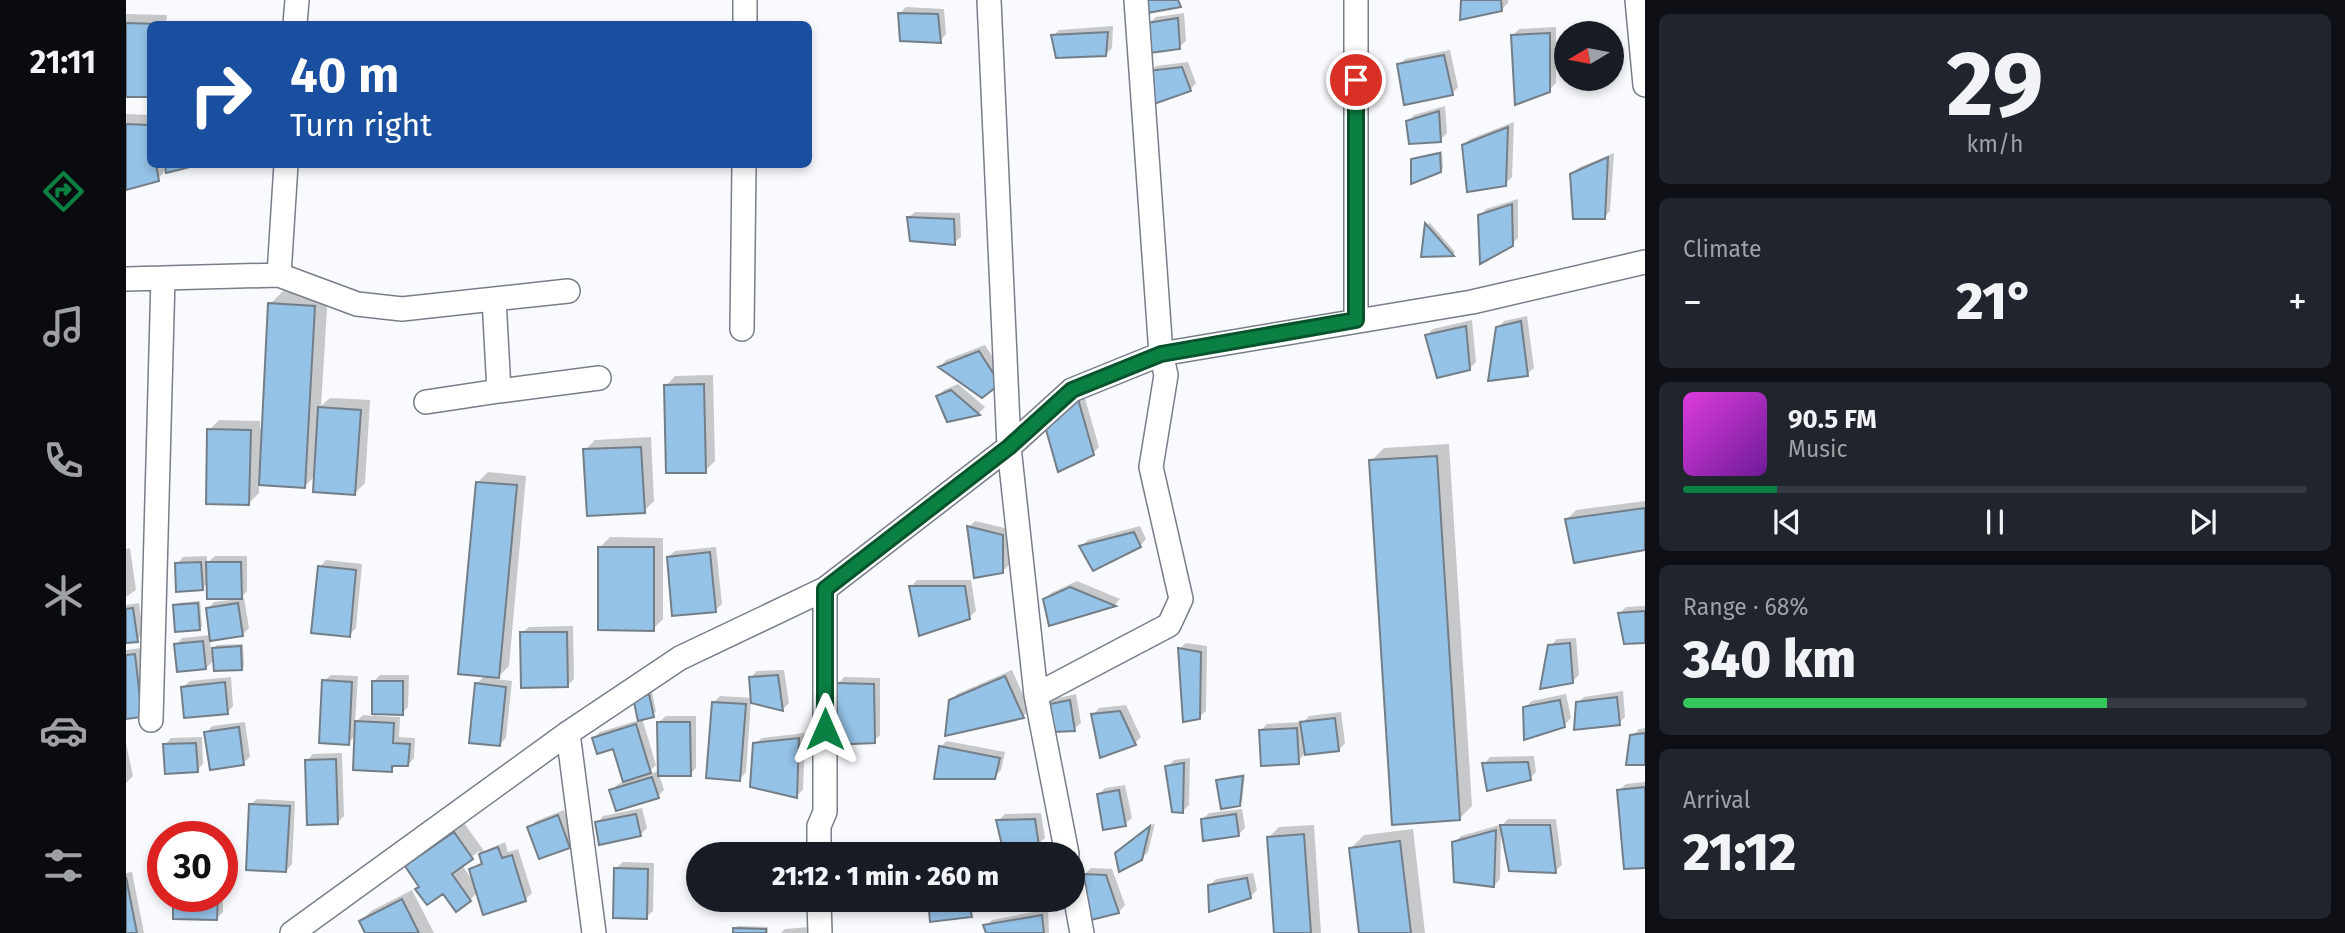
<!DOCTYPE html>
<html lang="en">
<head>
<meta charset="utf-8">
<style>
  body { margin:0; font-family:"Fira Sans",sans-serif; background:#20242c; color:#f1f3f6; height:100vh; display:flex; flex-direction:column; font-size:26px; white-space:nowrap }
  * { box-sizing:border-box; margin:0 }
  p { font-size:23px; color:#9ea1a6 }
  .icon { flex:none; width:38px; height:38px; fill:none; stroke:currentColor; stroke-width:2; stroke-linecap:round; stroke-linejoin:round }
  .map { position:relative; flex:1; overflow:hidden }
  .side { display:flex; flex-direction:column; gap:14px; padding:14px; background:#0d0f14; width:700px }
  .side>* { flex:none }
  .hud { position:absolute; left:21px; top:21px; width:665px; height:147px; border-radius:10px; box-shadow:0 4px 10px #0003; background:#1a4fa0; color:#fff; overflow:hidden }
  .needle { width:46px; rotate:260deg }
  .buttons { position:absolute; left:1428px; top:21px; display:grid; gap:14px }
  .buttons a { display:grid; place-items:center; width:70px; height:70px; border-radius:50%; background:#171b24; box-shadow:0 4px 10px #0003; font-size:35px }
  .speed { position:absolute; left:21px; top:821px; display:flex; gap:14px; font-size:35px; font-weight:700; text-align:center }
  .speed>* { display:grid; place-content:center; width:91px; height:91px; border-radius:50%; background:#171b24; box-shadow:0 4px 10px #0003; line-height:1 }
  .speed .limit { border:10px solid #d22; background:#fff; color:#111 }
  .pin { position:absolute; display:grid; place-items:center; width:60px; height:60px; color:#fff; margin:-30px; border:4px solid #fff; border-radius:50%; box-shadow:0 2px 7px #0007 }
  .me { position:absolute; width:77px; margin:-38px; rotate:0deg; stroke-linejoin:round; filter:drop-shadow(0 0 5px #0008) }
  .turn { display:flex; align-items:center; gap:24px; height:147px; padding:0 28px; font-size:32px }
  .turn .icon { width:91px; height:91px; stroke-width:2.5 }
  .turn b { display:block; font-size:49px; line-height:60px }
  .big { font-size:52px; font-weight:800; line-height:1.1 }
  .side .card { flex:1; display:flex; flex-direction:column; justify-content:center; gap:10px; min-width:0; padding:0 24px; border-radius:10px; background:#20242c }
  .side .dial { align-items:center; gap:0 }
  .dial b { font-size:91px; line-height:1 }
  .song { display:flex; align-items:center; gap:21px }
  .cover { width:84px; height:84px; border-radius:10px; background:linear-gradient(135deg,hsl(300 70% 55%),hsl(280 70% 35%)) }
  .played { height:7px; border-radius:4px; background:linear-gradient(90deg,#0b8043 15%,#363941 15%) }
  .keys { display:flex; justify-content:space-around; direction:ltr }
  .heat { display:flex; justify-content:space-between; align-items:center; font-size:38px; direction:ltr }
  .charge { height:10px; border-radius:5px; background:linear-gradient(90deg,#34c759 68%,#363941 0) }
  .trip { position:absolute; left:560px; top:842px; width:399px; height:70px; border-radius:35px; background:#171b24; box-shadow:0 4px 10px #0003; font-weight:800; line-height:70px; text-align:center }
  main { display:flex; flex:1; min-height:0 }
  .dock { display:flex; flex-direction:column; width:126px; justify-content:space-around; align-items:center; background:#090b0e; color:#9ea1a6 }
  .dock .icon { width:49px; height:49px }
  .dock .active { color:#0b8043 }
  .dock b { font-size:32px; color:#f1f3f6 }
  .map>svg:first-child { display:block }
  .shadow { fill:#0003; fill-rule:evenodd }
  .building { fill:#95c2e7; stroke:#737e88; stroke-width:2 }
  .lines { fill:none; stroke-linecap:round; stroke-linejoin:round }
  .minor-casing { stroke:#777e89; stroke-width:26 }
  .minor { stroke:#fff; stroke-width:23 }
  .route-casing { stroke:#07532c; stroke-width:18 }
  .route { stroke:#0b8043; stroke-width:12 }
</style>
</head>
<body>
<main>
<nav class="dock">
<b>21:11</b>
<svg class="icon active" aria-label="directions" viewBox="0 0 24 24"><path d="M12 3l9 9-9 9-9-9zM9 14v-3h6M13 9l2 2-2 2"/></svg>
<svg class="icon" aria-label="music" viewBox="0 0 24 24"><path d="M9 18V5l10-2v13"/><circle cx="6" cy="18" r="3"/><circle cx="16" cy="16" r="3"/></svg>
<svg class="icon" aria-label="phone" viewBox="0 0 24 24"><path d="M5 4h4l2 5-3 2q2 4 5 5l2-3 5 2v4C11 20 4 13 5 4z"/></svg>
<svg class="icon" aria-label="climate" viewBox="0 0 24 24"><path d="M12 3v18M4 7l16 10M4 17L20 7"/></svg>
<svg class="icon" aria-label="car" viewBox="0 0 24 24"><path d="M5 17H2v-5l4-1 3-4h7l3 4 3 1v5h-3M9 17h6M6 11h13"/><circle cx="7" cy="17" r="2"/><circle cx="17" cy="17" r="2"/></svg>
<svg class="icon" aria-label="filters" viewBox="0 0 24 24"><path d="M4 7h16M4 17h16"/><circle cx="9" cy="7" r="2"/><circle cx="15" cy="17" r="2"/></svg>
</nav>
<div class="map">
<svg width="1519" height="933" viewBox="0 0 1519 933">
  <rect width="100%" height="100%" fill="#f9fafd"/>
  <path class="shadow" d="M1336,0H1382V3L1375,10Z
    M780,7L818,9L820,34L814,41L774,13Z
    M1058,13L1060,41L1053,47L1023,23L1030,17Z
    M0,14L41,15L40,24H24V95H0Z
    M987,26L986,48L979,55L927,36L933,30Z
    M1430,27V83L1423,90L1387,35L1393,29Z
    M1324,50L1332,87L1326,94L1273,65L1279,59Z
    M1062,62L1070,83L1064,90L1023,72L1030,66Z
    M1319,106L1321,133L1314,140L1282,122L1288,115Z
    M0,114L24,115V164H68L39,171L32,179L0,188Z
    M1388,122L1386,177L1379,184L1337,146L1344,139Z
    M1316,151L1317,168L1314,171L1287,160L1290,157Z
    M1488,153L1484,211L1478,217L1446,174L1452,168Z
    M1392,199V238L1385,244L1354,216L1360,209Z
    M789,212L834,213L835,237L828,243L782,218Z
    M1303,222L1329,252L1327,254L1297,256Z
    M157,291L202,293L195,406L204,398L244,400L239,483L229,493L190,475L179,486L133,483V493L123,503L83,430L93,420L134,421V429H137L144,304Z
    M1401,316L1408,368L1401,374L1372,328L1378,321Z
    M1346,320L1350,362L1343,369L1301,335L1307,329Z
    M859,345L879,376L856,396L815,366L820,360Z
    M587,375L589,461L579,471L540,386L549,376Z
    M832,384L859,407L853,413L822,420L812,396L818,390Z
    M958,395L973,447L967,453L927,420Z
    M525,437L528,501L518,511L459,450L469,440Z
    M1323,444L1346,806L1333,819L1245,461L1258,448Z
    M362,472L400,476L383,666L370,679L386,681L380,738L374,744L350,684L360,675L352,482Z
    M1519,501V548L1440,520L1450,510Z
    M849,521L883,529V565L876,572L843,527Z
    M1014,526L1020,539L1014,546H955L962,540Z
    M484,537L537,538V619L527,629L474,547Z
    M590,547L596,604L589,610L542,557L549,551Z
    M4,548L10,590L0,597V549Z
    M81,556V563L89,556H121V591L114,599L118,598L123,628L116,635L84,639L85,651L91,645L117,644L118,666L116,668L89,659L80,668L50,645L56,638L85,635L82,609L88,602L106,600V597L82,582L76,589L51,564L57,557Z
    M200,560L236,564L230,628L223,635L194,567Z
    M791,580H845L850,611L843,617L785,587Z
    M951,581L994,599L989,605L925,624L919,600L925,593Z
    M74,601L76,626L73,629L49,606L52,603Z
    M13,603L17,634L11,640L0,641V605Z
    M1519,606V641L1494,613L1500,607Z
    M447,626L448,679L442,685L396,633L403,627Z
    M1450,638L1453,675L1446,682L1424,646L1431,639Z
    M1060,643L1081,646L1080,711L1073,717L1053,649Z
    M15,648L22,709L0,717V650Z
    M658,670L663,703L657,709L625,701L620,772L614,779L588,702L594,696L627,698L625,677L631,671Z
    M886,670L904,710L897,716L821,734L824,701L831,694Z
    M205,675L232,676L229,723L237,715L248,716V681L254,675H283L282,707L276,713H251L250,716L274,717L273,737L289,738L288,758L282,765L271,764L265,770L230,735L222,743L198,681Z
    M105,677L107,706L101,713L57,687L64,681Z
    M718,677L754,678V735L748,741L712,684Z
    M1497,691L1499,717L1493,723L1451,703L1458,697Z
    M526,692L530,712L516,718L530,765L520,775L532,771V773L533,722L540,716H570V768L564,774H533L538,790L532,796L485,791L492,784L498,782L488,747L468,738L474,732L513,720L511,696Z
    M950,694L955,723L948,729L921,706L928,699Z
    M1440,694L1445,718L1438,725L1399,707L1406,701Z
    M1000,705L1015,737L1009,743L967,715L973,708Z
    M1215,712L1219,743L1213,750L1179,753L1172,762L1134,731L1141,724L1177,722L1183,716Z
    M119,722L124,757L117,763L80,733L86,726Z
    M1519,728V763L1506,736L1513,729Z
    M679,733L677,790L670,796L629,744L636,738Z
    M76,737L77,764L71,770L39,745L45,738Z
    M821,741L879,752L875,770L868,777L814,747Z
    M0,743L7,776L0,783Z
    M216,753L218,816L211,823L181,761L187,754Z
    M1408,756L1410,772L1404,778L1358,764L1364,757Z
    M1064,758L1063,805L1057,811L1041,767L1048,760Z
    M1119,774L1116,801L1114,804L1092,780L1095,778Z
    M1519,782V866L1493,790L1500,784Z
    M999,785L1006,818L999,824L973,794L979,788Z
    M131,799L169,801L166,864L160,871L124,805Z
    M516,808L521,828L514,835L471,823L477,816Z
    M1116,809L1119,828L1112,835L1077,819L1083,813Z
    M438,810L450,840L443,846L403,827L410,821Z
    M915,813L919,838L912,844L879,854L872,821L879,814Z
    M1382,819H1430L1436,865L1429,871L1375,832L1374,879L1368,886L1328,843L1335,836L1377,824Z
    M338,823L358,851L379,842L382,852L392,849L406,893L400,899L359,913L352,892L344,900L295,886L281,867L291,857ZM353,851L357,861L345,869L347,881L336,865Z
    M1029,823L1022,852L1015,859L998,847Z
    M1188,825L1195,933H1149L1143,837L1153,827Z
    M1287,829L1299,933H1235L1225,848L1238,835Z
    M96,854L97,912L91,918L49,896H96Z
    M497,862L528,863L527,911L520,917L490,868Z
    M965,868L986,869L999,905L993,912L963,919L958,875Z
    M6,872L18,933H0V873Z
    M1127,873L1131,890L1124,897L1083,886L1090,879Z
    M286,890L308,933H241L235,921L245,911Z
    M804,900H849L851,908L845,915L806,920Z
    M922,909L923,933H862L859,926L866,920Z
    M611,926L642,927V933H608Z
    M684,927V933H655L659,929Z"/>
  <path class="building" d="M1019,0H1052L1055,7L1021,13Z
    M1335,0H1375L1376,11L1334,20Z
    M772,13L812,14L815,43L774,41Z
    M1052,18L1054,49L1023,53L1021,23Z
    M0,23L32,24H24V97H0Z
    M982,32L980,56L930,58L925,35Z
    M1424,33V92L1389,105L1385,35Z
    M1318,55L1327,95L1278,105L1271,64Z
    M1056,67L1065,91L1028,104L1021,71Z
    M1313,111L1315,142L1283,144L1280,121Z
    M0,124L23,125L24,164H30L33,181L0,190Z
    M1382,127L1380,186L1341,192L1336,145Z
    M1314,153L1315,172L1285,184V159Z
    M1482,157L1479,219H1447L1444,174Z
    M39,164H76L40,173Z
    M1386,204L1387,246L1354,264L1352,215Z
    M781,217L828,219L829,245L784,241Z
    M1299,223L1328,256L1295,257Z
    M142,303L189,306L179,488L133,485Z
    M1395,321L1402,376L1362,381L1370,327Z
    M1340,326L1344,370L1311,378L1299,335Z
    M853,351L874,384L856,398L812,367Z
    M578,384L580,473H540L538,385Z
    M825,390L854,415L821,422L810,396Z
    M952,399L968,455L932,472L919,426Z
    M192,407L235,410L229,495L187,492Z
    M81,429L125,430L123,505L80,504Z
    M515,447L519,513L461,516L457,449Z
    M1311,456L1334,820L1266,825L1243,460Z
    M350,482L391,485L373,678L332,674Z
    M1519,508V550L1448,563L1439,519Z
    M841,526L877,535V573L848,578Z
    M1008,532L1015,547L967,571L953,546Z
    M472,547H528V631L472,630Z
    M584,552L590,612L546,616L541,557Z
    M75,562L77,590L50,592L49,563Z
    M80,562H115L116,599H81Z
    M192,566L230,570L224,637L185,633Z
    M783,586H839L844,619L793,636Z
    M944,587L990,606L923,626L917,599Z
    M72,603L74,630L49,632L47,605Z
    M112,603L117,636L84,641L80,608Z
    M7,608L12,642L0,643V609Z
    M1519,611V643L1498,644L1492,613Z
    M394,632H441L442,687L395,688Z
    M77,641L80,669L51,672L48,644Z
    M1444,643L1447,683L1414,689L1422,645Z
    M115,646L116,670L88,671L86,648Z
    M1052,648L1075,652L1074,719L1057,722Z
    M9,654L16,717L0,719V655Z
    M652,675L657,711L625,703L623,677Z
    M879,676L898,718L819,736L823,700Z
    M196,680L226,682L223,745L193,743Z
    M246,681H277V715L246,714Z
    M99,682L102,714L58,718L55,687Z
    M349,683L380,687L374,746L343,743Z
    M710,683L748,684L749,743L705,745Z
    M523,694L528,717L512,721L507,698Z
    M1491,697L1494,725L1448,730L1450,702Z
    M944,700L949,731L926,732L919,705Z
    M1434,700L1439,727L1398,740L1397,707Z
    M586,702L620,704L614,781L580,778Z
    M994,711L1010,745L974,758L965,714Z
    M1209,718L1213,751L1179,755L1174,722Z
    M229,721L268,723L267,743L284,744L282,766H266V772L227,770Z
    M531,722H564L565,776H532Z
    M510,724L525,773L497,782L487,749L471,754L466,738Z
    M113,727L118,765L84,770L78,732Z
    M1171,728L1173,764L1135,766L1133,730Z
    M1519,733V765H1500L1504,735Z
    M673,738L671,798L624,787L627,743Z
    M70,743L72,772L39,774L37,744Z
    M813,746L874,758L869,779H808Z
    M210,759L212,824L181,825L179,760Z
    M1402,762L1405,780L1361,791L1356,763Z
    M1058,763L1057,813L1046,812L1039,766Z
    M1117,776L1114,806L1095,809L1090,780Z
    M526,777L533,798L490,811L483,790Z
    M1519,787V868L1498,869L1491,790Z
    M993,790L1000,826L977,830L971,794Z
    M123,804L164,806L160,872L120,870Z
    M510,814L515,836L473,845L469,822Z
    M1110,814L1113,836L1077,841L1075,819Z
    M432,815L444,848L413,859L401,827Z
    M909,819L913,846L889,854H878L870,820Z
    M1374,825H1424L1430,873L1383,871Z
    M1024,826L1016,860L993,872L989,853Z
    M1370,830L1368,887L1328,882L1326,842Z
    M328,832L347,859L326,874L345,901L330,912L317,894L301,905L289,889L293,887L279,866Z
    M1178,834L1185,933H1148L1141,837Z
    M1274,841L1285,933H1233L1223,848Z
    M372,847L376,858L386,855L400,901L357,915L343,869L356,864L353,854Z
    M488,868L522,869L521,919L487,918Z
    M957,874L980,875L993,913L961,921Z
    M0,877L11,933H0Z
    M1121,878L1125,898L1083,912L1082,885Z
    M47,896H92L91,920L47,919Z
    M276,899L293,933H239L233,921Z
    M802,900H842L846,917L804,922Z
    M916,915L918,933H860L857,925Z
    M607,928L640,929V933H607Z"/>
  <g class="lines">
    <defs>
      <path id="minor" d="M863,0L883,447L910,695L941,854
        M1511,0L1519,85
        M169,24L171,0
        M619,24V0
        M153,275L231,304L276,309L442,291
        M0,279L153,275L160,164
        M368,299L373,391L473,378
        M1230,320V0
        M616,329L618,164
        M300,402L373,391
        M910,695L1043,625L1055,599L1025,467L1040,375L1035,354L1010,0
        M25,720L37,278
        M442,733L468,933
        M693,854V826L699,812V589
        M947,884L956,933
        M693,900L694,933
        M166,933L442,733L554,658L699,589L883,447L946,390L1035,354L1346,302L1519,262"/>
    </defs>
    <use href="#minor" class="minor-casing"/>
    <use href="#minor" class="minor"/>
  </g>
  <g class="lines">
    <defs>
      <path id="route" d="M699,729V589L883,447L946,390L1035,354L1230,320V80"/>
    </defs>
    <use href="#route" class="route-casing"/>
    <use href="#route" class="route"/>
  </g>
</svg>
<div class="buttons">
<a><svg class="needle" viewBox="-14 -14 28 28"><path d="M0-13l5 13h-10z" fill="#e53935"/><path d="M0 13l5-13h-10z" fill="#9ea1a6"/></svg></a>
</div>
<div class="speed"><div class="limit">30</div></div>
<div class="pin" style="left:1230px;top:80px;background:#d93025"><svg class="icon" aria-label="arrive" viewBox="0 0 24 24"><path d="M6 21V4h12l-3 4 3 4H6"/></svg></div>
<svg class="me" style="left:699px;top:729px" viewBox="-20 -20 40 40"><path d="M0-17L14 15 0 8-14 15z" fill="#0b8043" stroke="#fff" stroke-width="4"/></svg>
<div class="trip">21:12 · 1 min · 260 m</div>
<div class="hud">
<div class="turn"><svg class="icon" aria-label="right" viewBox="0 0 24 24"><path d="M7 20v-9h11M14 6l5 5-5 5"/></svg><div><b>40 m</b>Turn right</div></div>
</div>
</div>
<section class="side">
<div class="card dial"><b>29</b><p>km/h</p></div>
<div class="card"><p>Climate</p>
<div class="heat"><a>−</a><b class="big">21°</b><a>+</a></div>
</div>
<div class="card">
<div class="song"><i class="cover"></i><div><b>90.5 FM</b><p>Music</p></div></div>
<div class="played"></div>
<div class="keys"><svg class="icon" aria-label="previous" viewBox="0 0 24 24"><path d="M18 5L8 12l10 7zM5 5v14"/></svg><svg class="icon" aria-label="pause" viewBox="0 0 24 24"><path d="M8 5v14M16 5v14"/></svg><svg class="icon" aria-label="next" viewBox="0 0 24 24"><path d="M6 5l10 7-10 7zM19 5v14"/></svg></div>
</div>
<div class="card"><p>Range · 68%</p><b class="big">340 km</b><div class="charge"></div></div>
<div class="card"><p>Arrival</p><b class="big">21:12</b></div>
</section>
</main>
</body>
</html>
